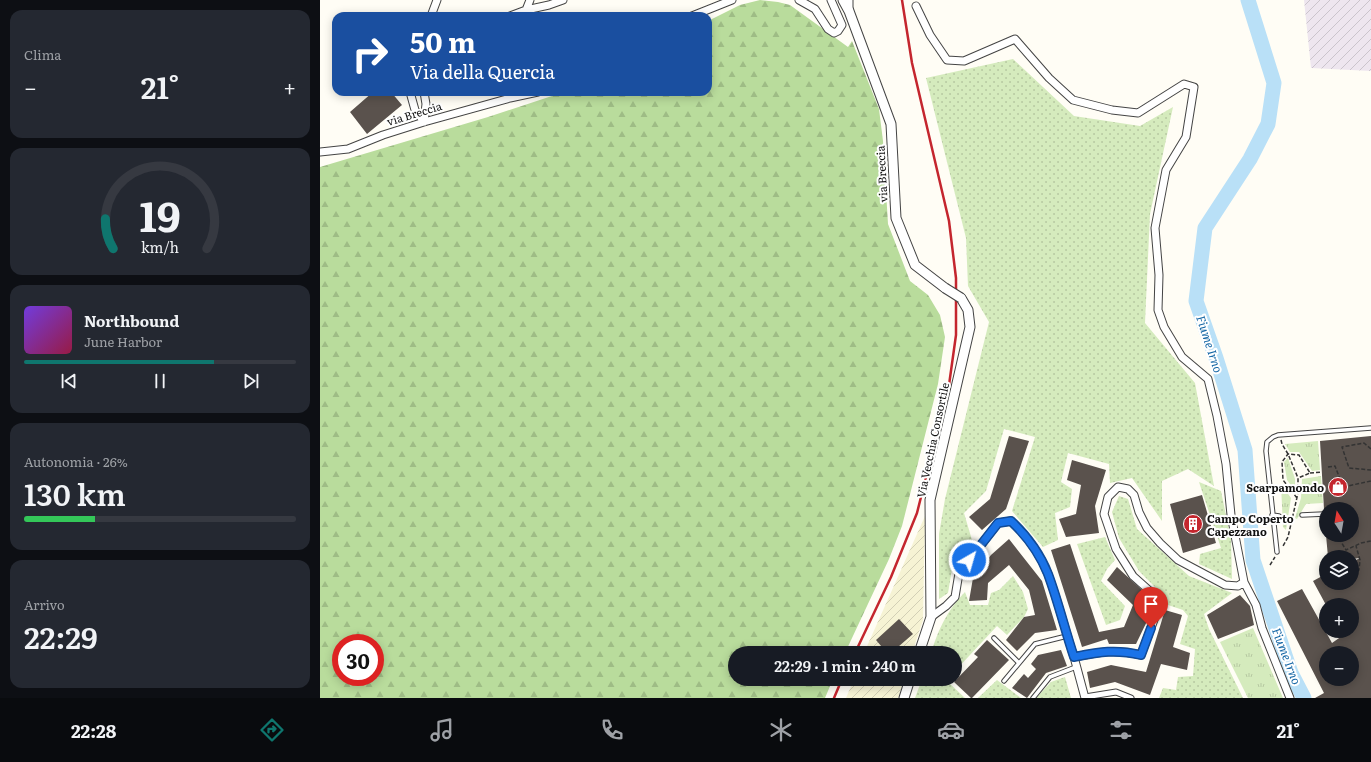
<!DOCTYPE html>
<html lang="it">
<head>
<meta charset="utf-8">
<style>
  body { margin:0; font-family:Literata,serif; background:#242831; color:#f1f3f6; height:100vh; display:flex; flex-direction:column; font-size:15px; white-space:nowrap }
  * { box-sizing:border-box; margin:0 }
  p { font-size:13px; color:#9ea1a6 }
  .icon { flex:none; width:22px; height:22px; fill:none; stroke:currentColor; stroke-width:2; stroke-linecap:round; stroke-linejoin:round }
  .map { position:relative; flex:1; overflow:hidden }
  .sheet { display:flex; flex-direction:column; gap:10px; padding:10px; background:#0d0f14; width:320px }
  .sheet>* { flex:none }
  .guide { position:absolute; left:12px; top:12px; width:380px; height:84px; border-radius:12px; box-shadow:0 2px 10px #0003; background:#1a4fa0; color:#fff; overflow:hidden }
  .needle { width:26px; rotate:349deg }
  .fabs { position:absolute; left:999px; top:502px; display:grid; gap:8px }
  .fabs a { display:grid; place-items:center; width:40px; height:40px; border-radius:50%; background:#171b24; box-shadow:0 2px 10px #0003; font-size:20px }
  .speed { position:absolute; left:12px; top:634px; display:flex; gap:8px; font-size:20px; font-weight:700; text-align:center }
  .speed>* { display:grid; place-content:center; width:52px; height:52px; border-radius:50%; background:#171b24; box-shadow:0 2px 10px #0003; line-height:1 }
  .speed .limit { border:6px solid #d22; background:#fff; color:#111 }
  .pin { position:absolute; display:grid; place-items:center; width:34px; height:34px; color:#fff; margin:-41px -17px; border-radius:50% 50% 50% 0; rotate:-45deg; box-shadow:0 0 4px #0007 }
  .pin .icon { rotate:45deg }
  .me { position:absolute; width:44px; margin:-22px; rotate:38deg; stroke-linejoin:round; filter:drop-shadow(0 0 3px #0008) }
  .turn { display:flex; align-items:center; gap:14px; height:84px; padding:0 12px; font-size:18px }
  .turn .icon { width:52px; height:52px; stroke-width:2.5 }
  .turn b { display:block; font-size:28px; line-height:34px }
  .big { font-size:30px; font-weight:600; line-height:1.1 }
  .sheet .tile { flex:1; display:flex; flex-direction:column; justify-content:center; gap:6px; min-width:0; padding:0 14px; border-radius:12px; background:#242831 }
  .sheet .dial { align-items:center; gap:0 }
  .dial svg { height:104px; overflow:visible; fill:none; stroke:#363941; stroke-width:7; stroke-linecap:round; text-anchor:middle }
  .dial text { fill:#f1f3f6; stroke:none }
  .song { display:flex; align-items:center; gap:12px }
  .cover { width:48px; height:48px; border-radius:6px; background:linear-gradient(135deg,hsl(260 70% 55%),hsl(340 70% 35%)) }
  .played { height:4px; border-radius:2px; background:linear-gradient(90deg,#0f766e 70%,#363941 70%) }
  .keys { display:flex; justify-content:space-around; direction:ltr }
  .heat { display:flex; justify-content:space-between; align-items:center; font-size:22px; direction:ltr }
  .charge { height:6px; border-radius:3px; background:linear-gradient(90deg,#34c759 26%,#363941 0) }
  .trip { position:absolute; left:408px; top:646px; width:234px; height:40px; border-radius:20px; background:#171b24; box-shadow:0 2px 10px #0003; font-weight:600; line-height:40px; text-align:center }
  .dock { display:flex; height:64px; justify-content:space-around; align-items:center; background:#090b0e; color:#9ea1a6 }
  .dock .icon { width:28px; height:28px }
  .dock .active { color:#0f766e }
  .dock b { font-size:18px; color:#f1f3f6 }
  main { display:flex; flex:1; min-height:0 }
  .map>svg:first-child { display:block }
  .industrial { fill:url(#industrial-furrows) }
  .farmland { fill:url(#farmland-furrows) }
  .grass { fill:url(#grass-tufts) }
  .forest { fill:url(#forest-firs); fill-rule:evenodd }
  .park { fill:url(#park-dots) }
  .lines { fill:none; stroke-linecap:round; stroke-linejoin:round }
  .river { stroke:#b9e0f7; stroke-width:15 }
  .building { fill:#5a524d; fill-rule:evenodd }
  .service-casing { stroke:#444; stroke-width:5.5 }
  .pedestrian-casing { stroke:#444; stroke-width:7 }
  .minor-casing { stroke:#444; stroke-width:9 }
  .tertiary-casing { stroke:#444; stroke-width:11 }
  .path { stroke:#333; stroke-width:1.5; stroke-dasharray:4 2; stroke-linecap:butt }
  .service { stroke:#fff; stroke-width:3.5 }
  .pedestrian { stroke:#fff; stroke-width:5 }
  .minor { stroke:#fff; stroke-width:7 }
  .tertiary { stroke:#fff; stroke-width:9 }
  .rail { stroke:#c4262e; stroke-width:2.5 }
  .tertiary-bridge-casing { stroke:#444; stroke-width:11; stroke-linecap:butt }
  .tertiary-bridge { stroke:#fff; stroke-width:9 }
  .route-casing { stroke:#114b97; stroke-width:10 }
  .route { stroke:#1a73e8; stroke-width:7 }
  .labels { text-anchor:middle; dominant-baseline:central; stroke-width:4; stroke-linejoin:round; paint-order:stroke }
  .street-label { font-size:11px; fill:#111; stroke:#fff }
  .poi-label { font-size:11px; font-weight:bold; fill:#111; stroke:#fff; text-anchor:end }
  .water-label { font-size:12px; font-style:italic; fill:#1768a6; stroke:#fff }
</style>
</head>
<body>
<main>
<section class="sheet">
<div class="tile"><p>Clima</p>
<div class="heat"><a>−</a><b class="big">21°</b><a>+</a></div>
</div>
<div class="tile dial"><svg viewBox="0 0 100 80">
<path d="M14 69A42 42 0 1 1 86 69"/>
<path d="M14 69A42 42 0 0 1 8 46" stroke="#0f766e"/>
<text x="50" y="56" font-size="32" font-weight="700">19</text>
<text x="50" y="72" font-size="11">km/h</text>
</svg></div>
<div class="tile">
<div class="song"><i class="cover"></i><div><b>Northbound</b><p>June Harbor</p></div></div>
<div class="played"></div>
<div class="keys"><svg class="icon" aria-label="previous" viewBox="0 0 24 24"><path d="M18 5L8 12l10 7zM5 5v14"/></svg><svg class="icon" aria-label="pause" viewBox="0 0 24 24"><path d="M8 5v14M16 5v14"/></svg><svg class="icon" aria-label="next" viewBox="0 0 24 24"><path d="M6 5l10 7-10 7zM19 5v14"/></svg></div>
</div>
<div class="tile"><p>Autonomia · 26%</p><b class="big">130 km</b><div class="charge"></div></div>
<div class="tile"><p>Arrivo</p><b class="big">22:29</b></div>
</section>
<div class="map">
<svg width="1051" height="698" viewBox="0 0 1051 698">
  <defs>
    <pattern id="industrial-furrows" width="10" height="10" patternUnits="userSpaceOnUse"><rect width="10" height="10" fill="#eee6ef"/><path d="M-1 1l2-2M0 10L10 0M9 11l2-2" fill="none" stroke="#cbc4cc"/></pattern>
    <pattern id="farmland-furrows" width="10" height="10" patternUnits="userSpaceOnUse"><rect width="10" height="10" fill="#f6f3d4"/><path d="M-1 1l2-2M0 10L10 0M9 11l2-2" fill="none" stroke="#d2cfb5"/></pattern>
    <pattern id="grass-tufts" width="24" height="20" patternUnits="userSpaceOnUse"><rect width="24" height="20" fill="#d5ebbd"/><path d="M3 7l-1-3M5 7V3M7 7l1-3M15 17l-1-3M17 17v-4M19 17l1-3" fill="none" stroke="#b6c8a1"/></pattern>
    <pattern id="forest-firs" width="22" height="20" patternUnits="userSpaceOnUse"><rect width="22" height="20" fill="#b9dc9c"/><path d="M5 1l3.5 6h-7zM16 11l3.5 6h-7z" fill="#9ebc85"/></pattern>
    <pattern id="park-dots" width="8" height="8" patternUnits="userSpaceOnUse"><rect width="8" height="8" fill="#d5ebbd"/><path d="M2 2h.1M6 6h.1" fill="none" stroke="#b6c8a1" stroke-width="1.8" stroke-linecap="round"/></pattern>
  </defs>
  <rect width="100%" height="100%" fill="#fffdf5"/>
  <path class="industrial" d="M984,0H1051V71L991,68Z"/>
  <path class="farmland" d="M605,516L603,620L592,653H544Z
    M534,679H584L578,698H526Z"/>
  <path class="grass" d="M998,441L1000,470L992,471L979,452H970L965,444Z
    M968,458L975,479V491L967,480L964,462Z
    M1001,476L1003,503L986,504L977,519L975,518L981,498L982,479Z
    M961,484L971,498L966,530L963,527Z
    M933,628L963,698H928L900,642Z"/>
  <path class="forest" d="M440,0L458,2L470,5L528,47L532,41L559,109L563,141L568,224L590,281L608,295L620,315L625,337L618,384L582,526L569,559L525,653H415V679H513L505,698H0V167L168,117L244,92H388V21L420,5ZM21,643H55V677H21Z"/>
  <path class="park" d="M693,59L754,116L820,126L853,107L830,214L825,323L875,383L894,486L868,469L842,481V521L812,478L790,483L789,464L748,453L741,482L752,489L750,507L735,513L738,540L723,547L692,511L715,437L684,429L666,491L644,513L652,540L632,569L628,593L619,599V534L625,499L669,322L648,286L646,238L606,78Z
    M879,482L901,491L911,540L912,579L879,564L880,554L901,548Z
    M799,496L808,499L817,529L869,576L912,593L884,614L889,629L923,698H839L843,688L856,690L858,677L873,676L875,649L860,644L868,616L863,610L845,604L841,593L819,571L799,538L792,512Z
    M785,537L795,560L787,569L781,581L805,606L800,620L786,625L757,544Z
    M693,576L703,592L708,609L704,617L687,635L677,626L635,671V653H611C619,628 627,611 645,592L650,605H668L671,593L679,590Z
    M745,677L751,698H716L731,682Z
    M602,679H627L626,680L645,698H595Z
    M677,680L701,698H658Z"/>
  <g class="lines">
    <path class="river" d="M928,0L954,83L948,124L930,159L885,228L876,301L896,358L925,450L933,560L971,673L984,698"/>
  </g>
  <path class="building" d="M53,92H71L82,105L47,134L30,112Z
    M689,436L709,441L686,509L662,530L649,517L670,499Z
    M1051,436V698H995L1004,693L957,601L982,589L1012,643L1022,636L1020,631H1032V605H1006L993,581L1006,574V583H1032V562L1040,558L1032,559V557H1008L1006,535H1032V509H1004L1000,441ZM1006,653H1032V679H1006Z
    M752,460L786,470L775,506L779,533L746,537L739,519L756,514L761,485L747,480Z
    M882,495L896,543L863,553L850,504Z
    M689,539L722,581L737,630L715,633L697,651L686,640L704,617L715,615L709,590L689,565L668,583L667,600L649,601L653,578L671,555Z
    M750,544L779,632L804,627L813,605L787,580L797,567L835,602L830,615L816,644H789L787,639L762,647L731,550Z
    M920,595L930,606L934,625L898,639L887,615Z
    M845,610L862,615L853,647L870,653L867,670L841,664L830,695L795,682L770,688L767,672L791,665L826,672Z
    M579,619L593,634L571,653H567L556,640Z
    M667,640L689,660L652,698H651L634,682L658,657L654,654Z
    M741,650L747,666L726,673L707,698L692,688L704,674L708,678L716,669L711,664L718,655Z"/>
  <g class="lines">
    <defs>
      <path id="service" d="M952,515L959,516
        M982,515L1004,514
        M957,552L946,451L947,442L953,437L958,435L1051,428
        M674,638L699,663
        M556,651L558,653
        M684,681L715,644L747,636
        M713,698L730,677L756,667"/>
      <path id="pedestrian" d="M765,697L796,692L811,698"/>
      <path id="minor" d="M479,0L495,9L508,29L514,33L518,31L522,25L511,0
        M596,6L610,35L627,60L644,61L695,39L729,78L753,100L792,110L818,113L864,84L874,87L866,137L846,170L835,228L839,275L838,310L844,327L862,357L888,379L897,416L906,464L911,515L924,582L918,586L905,585L858,560L840,543L827,528L819,512L814,495L808,489L798,487L788,497L784,514L796,549L813,576L841,601L821,655C794,649 781,652 754,657C745,630 738,601 728,574C720,554 706,535 691,521L678,523L639,573L635,597L626,606L611,617
        M206,10L229,5L243,0
        M529,11V0
        M111,16L117,0
        M190,16L206,10L210,0
        M372,16L412,0
        M90,92L95,110L104,122
        M104,122L106,104L104,92
        M0,152L28,149L63,135L104,122L190,98L218,92
        M924,582L936,605L942,628L970,698
        M754,657L765,698"/>
      <path id="tertiary" d="M523,0L529,11L571,124L576,218L595,265L625,288
        M599,653L611,617L610,500L650,327L648,310L641,298
        M584,698L590,679"/>
    </defs>
    <use href="#service" class="service-casing"/>
    <use href="#pedestrian" class="pedestrian-casing"/>
    <use href="#minor" class="minor-casing"/>
    <use href="#tertiary" class="tertiary-casing"/>
    <path class="path" d="M961,440L962,444L968,454L978,478V493L968,537L963,546
      M1051,449L1044,443L1022,447L1029,468L1051,470
      M1008,467L1015,466L1023,487L1051,481
      M990,473L1002,472
      M977,498L963,480L962,462L968,454L979,455L990,473L978,478
      M1015,535H1017L1026,550L1041,543L1051,541
      M950,565L955,557
      M1032,574L1039,570L1040,560L1036,546"/>
    <use href="#service" class="service"/>
    <use href="#pedestrian" class="pedestrian"/>
    <use href="#minor" class="minor"/>
    <use href="#tertiary" class="tertiary"/>
    <path class="rail" d="M535,653L571,577L597,513L629,385L636,335V278L629,221L592,63L582,0
      M514,698L522,679"/>
    <defs>
      <path id="tertiary-bridge" d="M625,288L641,298"/>
    </defs>
    <use href="#tertiary-bridge" class="tertiary-bridge-casing"/>
    <use href="#tertiary-bridge" class="tertiary-bridge"/>
  </g>
  <g class="lines">
    <defs>
      <path id="route" d="M649,560L678,523L691,521C706,535 720,554 728,574C738,601 745,630 754,657C780,652 795,649 821,655L831,628"/>
    </defs>
    <use href="#route" class="route-casing"/>
    <use href="#route" class="route"/>
  </g>
  <defs>
    <symbol id="shop-disc" viewBox="-11 -11 22 22"><circle r="9.5" fill="#c4262e" stroke="#fff"/><path d="M-5-2.5h2.3a2.7 3.5 0 0 1 5.4 0H5L5.5 6h-11ZM-1.5-2.5h3a1.5 2.3 0 0 0-3 0Z" fill="#fff"/></symbol>
    <symbol id="building-disc" viewBox="-11 -11 22 22"><circle r="9.5" fill="#c4262e" stroke="#fff"/><path d="M-4-6H4V6H1V3H-1V6H-4ZM-2.5-4.3h1.7v1.8h-1.7ZM.8-4.3h1.7v1.8H.8ZM-2.5-1h1.7V.8h-1.7ZM.8-1h1.7V.8H.8Z" fill="#fff"/></symbol>
  </defs>
  <g fill-rule="evenodd">
    <use href="#shop-disc" x="1007" y="476" width="22" height="22"/>
    <use href="#building-disc" x="862" y="513" width="22" height="22"/>
  </g>
  <g class="labels">
    <g class="street-label">
      <text transform="translate(94 113) rotate(-17)">via Breccia</text>
      <text transform="translate(561 174) rotate(-93)">via Breccia</text>
      <text transform="translate(612 440) rotate(-78)">Via Vecchia Consortile</text>
    </g>
    <g class="poi-label">
      <text x="1004" y="487">Scarpamondo</text>
      <text x="887" y="518" text-anchor="start">Campo Coperto<tspan x="887" dy="13">Capezzano</tspan></text>
    </g>
    <g class="water-label">
      <text transform="translate(890 344) rotate(72)">Fiume Irno</text>
      <text transform="translate(967 656) rotate(69)">Fiume Irno</text>
    </g>
  </g>
</svg>
<div class="fabs">
<a><svg class="needle" viewBox="-14 -14 28 28"><path d="M0-13l5 13h-10z" fill="#e53935"/><path d="M0 13l5-13h-10z" fill="#9ea1a6"/></svg></a>
<a><svg class="icon" aria-label="layers" viewBox="0 0 24 24"><path d="M12 4l9 5-9 5-9-5zM3 14l9 5 9-5"/></svg></a>
<a>+</a>
<a>−</a>
</div>
<div class="speed"><div class="limit">30</div></div>
<div class="pin" style="left:831px;top:628px;background:#d93025"><svg class="icon" aria-label="arrive" viewBox="0 0 24 24"><path d="M6 21V4h12l-3 4 3 4H6"/></svg></div>
<svg class="me" style="left:649px;top:560px" viewBox="-20 -20 40 40"><circle r="17" fill="#1a73e8" stroke="#fff" stroke-width="3"/><path d="M0-11L8 9 0 5-8 9z" fill="#fff"/></svg>
<div class="trip">22:29 · 1 min · 240 m</div>
<div class="guide">
<div class="turn"><svg class="icon" aria-label="right" viewBox="0 0 24 24"><path d="M7 20v-9h11M14 6l5 5-5 5"/></svg><div><b>50 m</b>Via della Quercia</div></div>
</div>
</div>
</main>
<nav class="dock">
<b>22:28</b>
<svg class="icon active" aria-label="directions" viewBox="0 0 24 24"><path d="M12 3l9 9-9 9-9-9zM9 14v-3h6M13 9l2 2-2 2"/></svg>
<svg class="icon" aria-label="music" viewBox="0 0 24 24"><path d="M9 18V5l10-2v13"/><circle cx="6" cy="18" r="3"/><circle cx="16" cy="16" r="3"/></svg>
<svg class="icon" aria-label="phone" viewBox="0 0 24 24"><path d="M5 4h4l2 5-3 2q2 4 5 5l2-3 5 2v4C11 20 4 13 5 4z"/></svg>
<svg class="icon" aria-label="climate" viewBox="0 0 24 24"><path d="M12 3v18M4 7l16 10M4 17L20 7"/></svg>
<svg class="icon" aria-label="car" viewBox="0 0 24 24"><path d="M5 17H2v-5l4-1 3-4h7l3 4 3 1v5h-3M9 17h6M6 11h13"/><circle cx="7" cy="17" r="2"/><circle cx="17" cy="17" r="2"/></svg>
<svg class="icon" aria-label="filters" viewBox="0 0 24 24"><path d="M4 7h16M4 17h16"/><circle cx="9" cy="7" r="2"/><circle cx="15" cy="17" r="2"/></svg>
<b>21°</b>
</nav>
</body>
</html>
